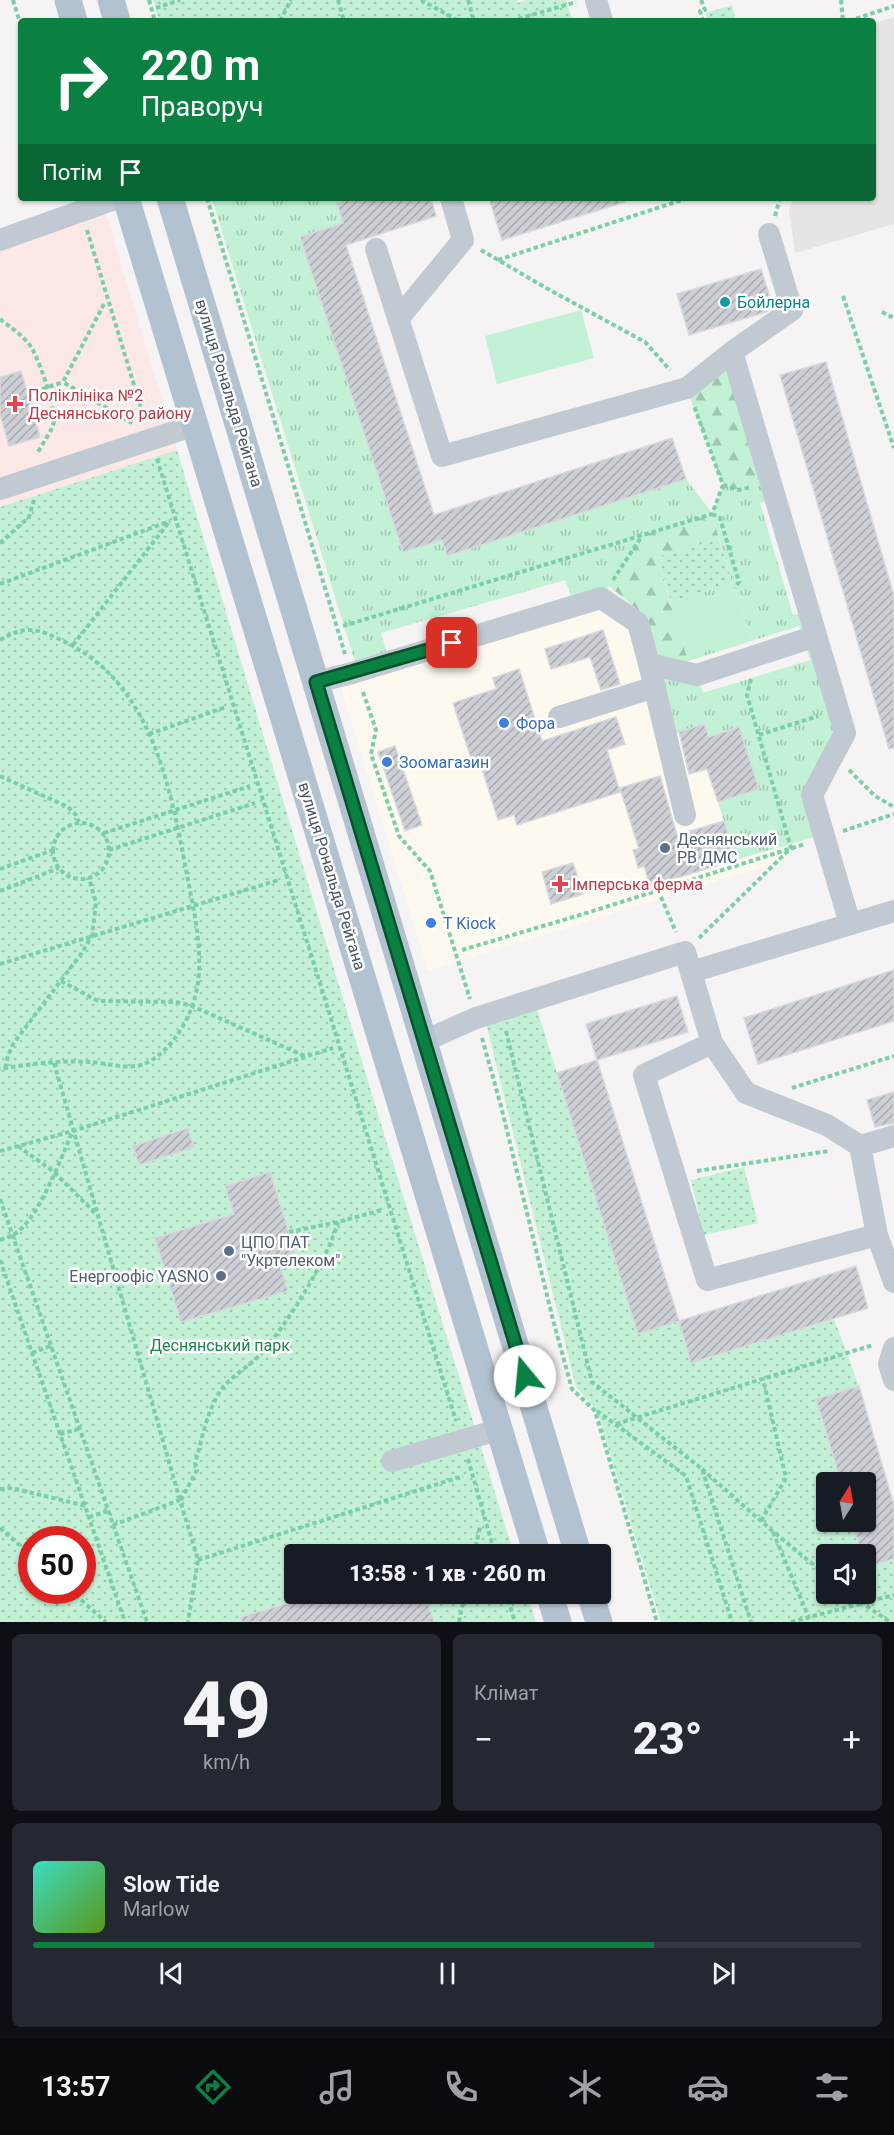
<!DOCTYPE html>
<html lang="uk">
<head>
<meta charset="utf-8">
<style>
  body { margin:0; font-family:Roboto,sans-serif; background:#242831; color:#f1f3f6; height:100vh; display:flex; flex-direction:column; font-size:22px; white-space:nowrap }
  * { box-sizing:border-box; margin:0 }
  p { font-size:20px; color:#9ea1a6 }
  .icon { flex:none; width:33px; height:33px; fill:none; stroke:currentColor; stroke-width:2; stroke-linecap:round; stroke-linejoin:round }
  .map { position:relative; height:1622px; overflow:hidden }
  .panel { display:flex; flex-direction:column; gap:12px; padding:12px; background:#0d0f14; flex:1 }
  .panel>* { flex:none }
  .guide { position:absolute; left:18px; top:18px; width:858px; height:183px; border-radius:6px; box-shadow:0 2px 4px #0004; background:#0b8043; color:#fff; overflow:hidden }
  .needle { width:39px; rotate:11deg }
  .buttons { position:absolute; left:816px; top:1472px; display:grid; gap:12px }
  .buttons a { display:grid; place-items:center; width:60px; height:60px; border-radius:6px; background:#171b24; box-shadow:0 2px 4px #0004; font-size:30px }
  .speed { position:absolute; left:18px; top:1526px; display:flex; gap:12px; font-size:30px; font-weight:700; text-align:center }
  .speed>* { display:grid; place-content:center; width:78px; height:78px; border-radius:50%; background:#171b24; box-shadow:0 2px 4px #0004; line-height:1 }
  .speed .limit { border:9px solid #d22; background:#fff; color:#111 }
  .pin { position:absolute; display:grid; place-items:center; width:51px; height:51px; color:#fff; margin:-26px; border-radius:12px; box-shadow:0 3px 9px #0006 }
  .me { position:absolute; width:66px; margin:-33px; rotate:343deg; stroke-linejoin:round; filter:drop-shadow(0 0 4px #0008) }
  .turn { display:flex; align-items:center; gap:21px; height:126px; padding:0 24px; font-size:27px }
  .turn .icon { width:78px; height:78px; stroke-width:2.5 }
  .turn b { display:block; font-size:42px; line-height:51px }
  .then { display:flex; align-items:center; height:57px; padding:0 24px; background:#0003; gap:12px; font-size:22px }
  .big { font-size:45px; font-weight:800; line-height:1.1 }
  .panel .card { flex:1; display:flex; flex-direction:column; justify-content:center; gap:9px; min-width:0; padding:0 21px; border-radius:9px; background:#242831 }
  .panel .dial { align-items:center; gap:0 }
  .dial b { font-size:78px; line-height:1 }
  .song { display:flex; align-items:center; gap:18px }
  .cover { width:72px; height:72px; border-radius:9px; background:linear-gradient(135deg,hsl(170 70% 55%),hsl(90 70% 35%)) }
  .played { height:6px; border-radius:3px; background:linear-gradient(90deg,#0b8043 75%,#363941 75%) }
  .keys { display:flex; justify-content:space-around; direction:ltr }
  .heat { display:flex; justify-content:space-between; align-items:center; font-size:33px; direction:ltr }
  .panel .tiles { flex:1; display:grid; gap:12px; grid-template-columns:1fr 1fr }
  .card:last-child { grid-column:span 2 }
  .trip { position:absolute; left:284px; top:1544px; width:327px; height:60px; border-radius:6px; background:#171b24; box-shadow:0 2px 4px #0004; font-weight:800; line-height:60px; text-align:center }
  .dock { display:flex; height:96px; justify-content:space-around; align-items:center; background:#090b0e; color:#9ea1a6 }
  .dock .icon { width:42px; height:42px }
  .dock .on { color:#0b8043 }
  .dock b { font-size:27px; color:#f1f3f6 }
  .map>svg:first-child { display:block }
  .commercial { fill:#fdf9ef }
  .education { fill:#e6e4e5 }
  .medical { fill:#fce8e6 }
  .grass { fill:url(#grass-tufts) }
  .forest { fill:url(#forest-firs) }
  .park { fill:url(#park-dots); fill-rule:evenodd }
  .pitch { fill:#c3f1d5 }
  .building { fill:url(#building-hatch); stroke:#d7d9de; stroke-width:1.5 }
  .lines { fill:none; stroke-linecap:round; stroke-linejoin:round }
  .path { stroke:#7ad0a6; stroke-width:4; stroke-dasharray:4.5 3; stroke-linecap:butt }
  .minor { stroke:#c1cad2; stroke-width:22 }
  .major { stroke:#b3c2d1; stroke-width:27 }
  .route-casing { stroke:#07532c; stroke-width:15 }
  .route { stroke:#0b8043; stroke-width:10 }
  .culture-dot { fill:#0f9aa8; stroke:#fff; stroke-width:2 }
  .health-dot { fill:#e0444e; stroke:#fff; stroke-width:2 }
  .shop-dot { fill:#3f7fe0; stroke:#fff; stroke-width:2 }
  .service-dot { fill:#5c6f8a; stroke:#fff; stroke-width:2 }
  .labels { text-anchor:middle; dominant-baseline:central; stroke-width:5; stroke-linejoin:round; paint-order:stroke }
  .culture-label { font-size:16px; fill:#0d838f; stroke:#fff; text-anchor:start }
  .street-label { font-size:16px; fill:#4a5661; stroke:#fff }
  .health-label { font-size:16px; fill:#be3a42; stroke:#fff; text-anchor:start }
  .shop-label { font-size:16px; fill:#366cbe; stroke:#fff; text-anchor:start }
  .service-label { font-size:16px; fill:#4e5e75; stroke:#fff; text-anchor:start }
  .park-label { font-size:16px; fill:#17864f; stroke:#fff }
</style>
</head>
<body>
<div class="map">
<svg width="894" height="1622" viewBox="0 0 894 1622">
  <defs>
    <pattern id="grass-tufts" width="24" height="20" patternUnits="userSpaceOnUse" patternTransform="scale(1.5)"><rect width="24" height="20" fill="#c3f1d5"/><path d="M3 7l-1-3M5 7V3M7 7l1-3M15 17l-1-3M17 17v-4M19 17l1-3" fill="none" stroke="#a0c6b0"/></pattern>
    <pattern id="forest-firs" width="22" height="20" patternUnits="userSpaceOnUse" patternTransform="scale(1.5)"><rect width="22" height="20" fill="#c3f1d5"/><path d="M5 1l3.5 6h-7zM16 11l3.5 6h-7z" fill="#a0c6b0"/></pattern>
    <pattern id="park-dots" width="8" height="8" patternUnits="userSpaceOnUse" patternTransform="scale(1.5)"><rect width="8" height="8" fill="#c3f1d5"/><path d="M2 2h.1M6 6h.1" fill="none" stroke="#a0c6b0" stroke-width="1.8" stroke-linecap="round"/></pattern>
    <pattern id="building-hatch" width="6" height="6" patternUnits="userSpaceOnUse" patternTransform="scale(1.5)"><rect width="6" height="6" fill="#cdcfd5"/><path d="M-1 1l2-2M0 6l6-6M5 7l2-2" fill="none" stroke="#a8abb0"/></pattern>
  </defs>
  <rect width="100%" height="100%" fill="#f5f3f3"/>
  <path class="commercial" d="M599,603L635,629L658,730L737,712L785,860L428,971L339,681Z"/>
  <path class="education" d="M894,17V224L795,253L789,209L794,198H873V23Z"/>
  <path class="medical" d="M101,198L177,450L0,507V232Z"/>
  <path class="grass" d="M354,198L337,203L343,223L300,237L403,552L442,540L686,479L712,513L723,485L739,490L768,482L773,499L760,503L793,615L807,612L803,638L799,626L691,660L687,657L751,637L735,589L672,608L671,602L732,583L712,514L642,535L605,592L573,600L565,580L381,633L388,657L356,665L212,199Z
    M814,642L841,731L808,794L818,836L736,860L718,802L758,789L739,728L709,737L704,724L672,734L661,676L698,680L703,693L810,660L805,644Z"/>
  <path class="forest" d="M728,366L768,482L739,490L723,485L689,395Z
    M712,514L719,539L657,557L687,657L691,660L684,664L655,657L645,616L609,586L642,535Z"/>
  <path class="park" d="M153,0H517L518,3L527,0H566L573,21H159Z
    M732,5L736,21H708L706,13Z
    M177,450L381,1124L514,1554H294V1593H527L536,1622H0V507ZM32,1539H82V1590H32Z
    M719,539L732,583L671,602L657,557Z
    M534,999L638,1333L679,1321L692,1363L834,1319L859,1386L816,1399L841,1482H826V1521H852L862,1554H826V1593H866V1566V1567L894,1559V1622H661L597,1411L576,1387L484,1015Z
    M744,1167L758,1223L704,1235L691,1180Z"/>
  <path class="pitch" d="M581,310L594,358L497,384L485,336Z
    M735,588L751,638L687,657L672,608Z"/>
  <path class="building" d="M354,198H431L436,216L346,245L434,515L672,438L686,479L447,556L442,540L403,552L300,237L343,223L337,203Z
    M489,198H624L625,202L502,240Z
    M761,269L773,307L766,312L689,335L677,294Z
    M826,362L894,596V748L889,749L780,375Z
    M21,371L40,437L9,446L0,414V377Z
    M603,630L620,684L601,690L590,657L551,669L545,649Z
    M519,669L542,741L616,717L625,744L607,750L620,792L517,825L514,815L498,820L479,759L472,761L453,703L496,689L493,678Z
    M704,724L709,737L739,727L759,789L718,802L707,769L689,774L679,732Z
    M395,746L422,825L405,831L378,752Z
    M660,776L677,835L724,821L736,860L650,886L644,866L638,868L636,859L633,850L639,849L620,788Z
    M573,863L583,894L551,904L542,872Z
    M894,970V1021L758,1064L744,1018Z
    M677,996L688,1032L597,1060L586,1024Z
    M597,1060L679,1321L638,1334L557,1073Z
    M894,1092V1123L875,1127L867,1100Z
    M188,1128L194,1147L139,1165L133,1146Z
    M270,1172L295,1252L290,1253L293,1262L280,1266L288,1291L181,1322L155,1238L234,1214L225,1186Z
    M856,1266L868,1308L691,1363L679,1321Z
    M859,1386L894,1505V1559L866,1567V1554H862L852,1521H866V1482H841L816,1399Z
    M323,1593H425L434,1622H242L241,1617Z"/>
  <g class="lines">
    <path class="path" d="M13,0L21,26
      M149,0L155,21
      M338,0L344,21
      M421,0L459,21
      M468,0L474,21
      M701,0L705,10L700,11L703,21
      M841,0L843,21
      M156,8L180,0
      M280,21L291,0
      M511,21L576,2
      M849,21L894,6
      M207,198L345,654
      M775,216L780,198
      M87,230L145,421
      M481,250L548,289L645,342L670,370
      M498,260L688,198
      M843,296L894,448
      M104,304L63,382L132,423
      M882,312L894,318
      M0,319C10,327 21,334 29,344C38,355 55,406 54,421C53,430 42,444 37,454
      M28,394L63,382
      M157,459L456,1421
      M723,485L739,490L751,487
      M712,514L720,518L739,582L735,588
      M0,543L29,517L34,500
      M613,580L642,536
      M0,584L170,521
      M343,626L712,514L723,485L694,406
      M0,640C25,625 38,628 63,641C154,684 171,791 188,880C195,916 205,961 195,997C190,1017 176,1041 160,1054C156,1058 149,1062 144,1064C128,1070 107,1063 90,1062C61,1060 29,1064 0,1069
      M73,645L169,522
      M363,692L376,730L371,754L399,836L430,871L470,999
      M149,734L226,707
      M759,735L818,716
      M849,770L875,796L894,807
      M0,776L68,807L76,815L79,822
      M53 851a28 28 0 1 1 56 0a28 28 0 1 1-56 0Z
      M843,831L894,814
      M104,833L250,786
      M109,850L255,803
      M0,869L53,850
      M658,890L676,932
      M0,891L59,868
      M699,938L791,848L747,695L751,679
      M462,950L580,915L805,844
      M0,964L279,880
      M61,981L98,1001L176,1002L192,1006L307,1057
      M506,1031L592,1382L702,1469L751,1622
      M482,1038L501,1106L553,1320L572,1389L595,1411L657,1622
      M54,1063L180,1500
      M5,1068L8,1056L13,1044L81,954L92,936L96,903L89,878
      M792,1088L894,1056
      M18,1146L54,1172L96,1214
      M0,1151L73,1131L333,1048
      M697,1171L829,1151
      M0,1199L147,1622
      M289,1232L338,1222L382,1210
      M0,1240C4,1239 9,1237 13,1235C39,1220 60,1159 73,1131
      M0,1260L125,1622
      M32,1353L50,1346
      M597,1411L686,1476L732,1622
      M616,1424L873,1345
      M60,1434L79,1429
      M468,1459L495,1554
      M702,1469L770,1529L826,1575
      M0,1489L12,1488L86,1506
      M181,1500L197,1470L195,1463C202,1440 206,1414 219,1393C226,1380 248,1367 259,1356C285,1328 328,1259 338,1222
      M89,1517L108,1511
      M761,1521L786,1478L763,1379
      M113,1525L180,1500L198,1560L188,1622
      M0,1528L32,1556
      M773,1532L809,1618
      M474,1554L480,1527
      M198,1560L463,1476
      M70,1590L106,1622
      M506,1593L515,1622
      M848,1593L890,1622
      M459,1622L465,1593
      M791,1622L894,1595"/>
    <path class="minor" d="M596,0L602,21
      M0,240L118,198
      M376,249L442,456L687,388L732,352L792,310L769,234
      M398,319L463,240L451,198
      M732,352L845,733L812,795L850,924
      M0,489L195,425
      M649,664L685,815
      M316,682L352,673L601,598L638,623L649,664L697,675L816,636
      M559,717L655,687
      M691,972L894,911
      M424,1041L476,1018L685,952L712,1043L746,1093L827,1125L860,1146L877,1235L894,1282
      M712,1043L644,1075L707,1280L877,1235
      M860,1146L894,1136
      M894,1348L889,1364L894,1380
      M392,1461L498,1430"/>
    <path class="major" d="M68,0L74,21
      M111,0L117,21
      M126,198L537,1554
      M170,198L578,1554
      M549,1593L558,1622
      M590,1593L599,1622"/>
  </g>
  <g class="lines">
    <defs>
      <path id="route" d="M452,643L316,682L525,1376"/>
    </defs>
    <use href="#route" class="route-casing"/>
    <use href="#route" class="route"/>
  </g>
  <circle class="culture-dot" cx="725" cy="302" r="6"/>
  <g class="health-dot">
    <path d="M12 395h6v6h6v6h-6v6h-6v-6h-6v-6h6z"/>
    <path d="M557 875h6v6h6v6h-6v6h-6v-6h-6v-6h6z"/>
  </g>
  <g class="shop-dot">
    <circle cx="504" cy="723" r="6"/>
    <circle cx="387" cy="762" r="6"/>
    <circle cx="431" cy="923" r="6"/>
  </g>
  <g class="service-dot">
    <circle cx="665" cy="848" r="6"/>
    <circle cx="229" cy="1251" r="6"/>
    <circle cx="221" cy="1276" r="6"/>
  </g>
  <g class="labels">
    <g class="culture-label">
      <text x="737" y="302">Бойлерна</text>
    </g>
    <g class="street-label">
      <text transform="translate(229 393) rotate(73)">вулиця Рональда Рейгана</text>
      <text transform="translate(332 876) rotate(73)">вулиця Рональда Рейгана</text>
    </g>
    <g class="health-label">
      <text x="28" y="395">Поліклініка №2<tspan x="28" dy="18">Деснянського району</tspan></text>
      <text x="572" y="884">Імперська ферма</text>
    </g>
    <g class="shop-label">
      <text x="516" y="723">Фора</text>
      <text x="399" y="762">Зоомагазин</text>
      <text x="443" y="923">T Kiock</text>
    </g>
    <g class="service-label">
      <text x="677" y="839">Деснянський<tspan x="677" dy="18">РВ ДМС</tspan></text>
      <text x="241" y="1242">ЦПО ПАТ<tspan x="241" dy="18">"Укртелеком"</tspan></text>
      <text x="209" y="1276" text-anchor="end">Енергоофіс YASNO</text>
    </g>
    <g class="park-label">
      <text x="220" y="1345">Деснянський парк</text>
    </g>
  </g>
</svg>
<div class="buttons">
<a><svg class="needle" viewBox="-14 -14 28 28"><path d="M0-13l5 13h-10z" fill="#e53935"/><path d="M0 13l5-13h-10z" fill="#9ea1a6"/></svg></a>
<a><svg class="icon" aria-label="sound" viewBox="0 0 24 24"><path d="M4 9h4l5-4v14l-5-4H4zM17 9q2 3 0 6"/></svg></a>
</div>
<div class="speed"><div class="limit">50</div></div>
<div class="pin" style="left:452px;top:643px;background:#d93025"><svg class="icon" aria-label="arrive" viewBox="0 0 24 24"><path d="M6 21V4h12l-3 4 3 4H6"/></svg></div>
<svg class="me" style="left:525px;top:1376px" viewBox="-20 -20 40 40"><circle r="19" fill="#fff"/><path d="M0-13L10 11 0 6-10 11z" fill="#0b8043"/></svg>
<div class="trip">13:58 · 1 хв · 260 m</div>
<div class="guide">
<div class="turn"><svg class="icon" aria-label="right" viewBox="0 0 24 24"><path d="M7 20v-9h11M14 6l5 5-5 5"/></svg><div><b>220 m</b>Праворуч</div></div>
<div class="then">Потім<svg class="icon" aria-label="arrive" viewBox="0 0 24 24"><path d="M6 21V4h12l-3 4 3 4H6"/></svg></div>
</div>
</div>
<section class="panel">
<div class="tiles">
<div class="card dial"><b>49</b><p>km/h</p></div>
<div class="card"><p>Клімат</p>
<div class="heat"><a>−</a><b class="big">23°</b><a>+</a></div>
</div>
<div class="card">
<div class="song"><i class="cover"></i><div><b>Slow Tide</b><p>Marlow</p></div></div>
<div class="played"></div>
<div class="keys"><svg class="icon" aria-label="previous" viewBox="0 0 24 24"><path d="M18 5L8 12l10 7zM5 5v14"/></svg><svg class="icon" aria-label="pause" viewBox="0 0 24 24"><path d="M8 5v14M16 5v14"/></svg><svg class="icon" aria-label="next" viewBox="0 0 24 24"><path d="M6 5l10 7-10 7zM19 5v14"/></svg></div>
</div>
</div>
</section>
<nav class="dock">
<b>13:57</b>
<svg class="icon on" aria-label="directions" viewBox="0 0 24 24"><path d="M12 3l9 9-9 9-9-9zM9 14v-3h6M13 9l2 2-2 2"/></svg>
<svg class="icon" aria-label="music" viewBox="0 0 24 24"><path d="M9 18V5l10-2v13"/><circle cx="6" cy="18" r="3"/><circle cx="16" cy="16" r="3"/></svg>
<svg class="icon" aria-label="phone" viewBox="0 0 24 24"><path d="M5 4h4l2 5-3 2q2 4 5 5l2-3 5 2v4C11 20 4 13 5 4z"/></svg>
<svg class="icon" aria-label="climate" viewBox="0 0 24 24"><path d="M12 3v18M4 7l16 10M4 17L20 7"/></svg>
<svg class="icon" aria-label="car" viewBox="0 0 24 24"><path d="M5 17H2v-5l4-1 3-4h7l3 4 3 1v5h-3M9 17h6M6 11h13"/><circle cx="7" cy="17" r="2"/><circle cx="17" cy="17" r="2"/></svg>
<svg class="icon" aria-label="filters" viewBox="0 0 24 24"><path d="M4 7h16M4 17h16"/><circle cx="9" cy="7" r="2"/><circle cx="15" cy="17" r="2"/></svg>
</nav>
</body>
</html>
